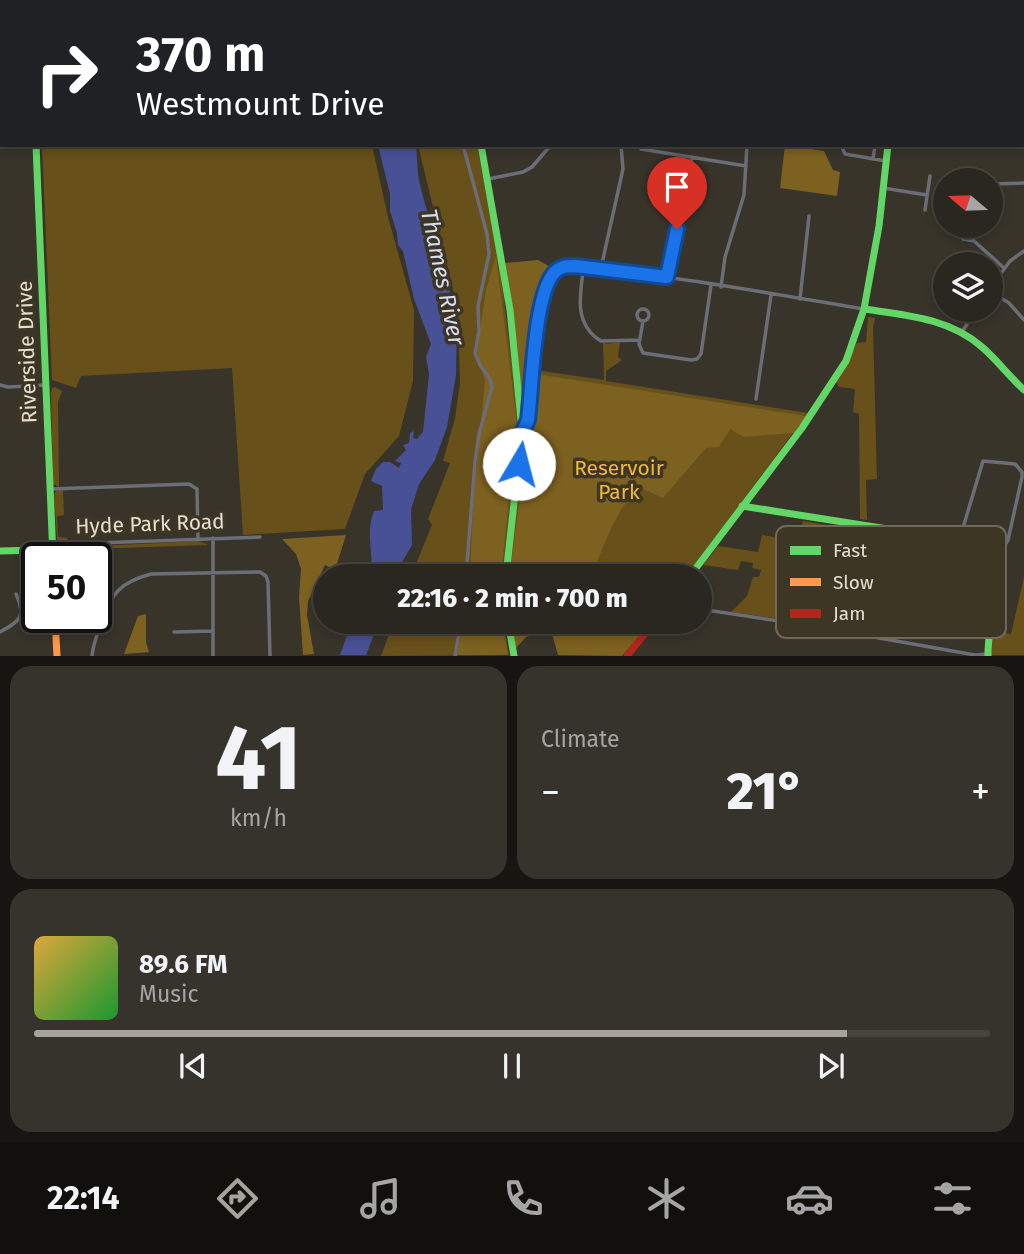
<!DOCTYPE html>
<html lang="en">
<head>
<meta charset="utf-8">
<style>
  body { margin:0; font-family:"Fira Sans",sans-serif; background:#36332d; color:#f1f3f6; height:100vh; display:flex; flex-direction:column; font-size:26px; white-space:nowrap }
  * { box-sizing:border-box; margin:0 }
  p { font-size:23px; color:#a5a5a5 }
  .icon { flex:none; width:38px; height:38px; fill:none; stroke:currentColor; stroke-width:2; stroke-linecap:round; stroke-linejoin:round }
  .map { position:relative; height:656px; overflow:hidden }
  .panel { display:flex; flex-direction:column; gap:10px; padding:10px; background:#171512; flex:1 }
  .panel>* { flex:none }
  .guide { position:absolute; left:0px; top:0px; width:1026px; height:147px; box-shadow:0 4px 10px #0003,0 0 0 2px #46443e; background:#202124; color:#fff; overflow:hidden }
  .needle { width:46px; rotate:289deg }
  .tools { position:absolute; left:933px; top:168px; display:grid; gap:14px }
  .tools a { display:grid; place-items:center; width:70px; height:70px; border-radius:50%; background:#2a2720; box-shadow:0 4px 10px #0003,0 0 0 2px #46443e; font-size:35px }
  .speed { position:absolute; left:21px; top:542px; display:flex; gap:14px; font-size:35px; font-weight:700; text-align:center }
  .speed>* { display:grid; place-content:center; width:91px; height:91px; border-radius:50%; background:#2a2720; box-shadow:0 4px 10px #0003,0 0 0 2px #46443e; line-height:1 }
  .speed .limit { border:4px solid #111; border-radius:10px; background:#fff; color:#111 }
  .pin { position:absolute; display:grid; place-items:center; width:60px; height:60px; color:#fff; margin:-72px -30px; border-radius:50% 50% 50% 0; rotate:-45deg; box-shadow:0 0 7px #0007 }
  .pin .icon { rotate:45deg }
  .me { position:absolute; width:77px; margin:-38px; rotate:8deg; stroke-linejoin:round; filter:drop-shadow(0 0 5px #0008) }
  .turn { display:flex; align-items:center; gap:24px; height:147px; padding:0 21px; font-size:32px }
  .turn .icon { width:91px; height:91px; stroke-width:2.5 }
  .turn b { display:block; font-size:49px; line-height:60px }
  .big { font-size:52px; font-weight:800; line-height:1.1 }
  .panel .card { flex:1; display:flex; flex-direction:column; justify-content:center; gap:10px; min-width:0; padding:0 24px; border-radius:21px; background:#36332d }
  .panel .dial { align-items:center; gap:0 }
  .dial b { font-size:91px; line-height:1 }
  .song { display:flex; align-items:center; gap:21px }
  .cover { width:84px; height:84px; border-radius:10px; background:linear-gradient(135deg,hsl(40 70% 55%),hsl(130 70% 35%)) }
  .played { height:7px; border-radius:4px; background:linear-gradient(90deg,#a8a398 85%,#46443e 85%) }
  .keys { display:flex; justify-content:space-around; direction:ltr }
  .heat { display:flex; justify-content:space-between; align-items:center; font-size:38px; direction:ltr }
  .panel .tiles { flex:1; display:grid; gap:10px; grid-template-columns:1fr 1fr }
  .card:last-child { grid-column:span 2 }
  .trip { position:absolute; left:313px; top:564px; width:399px; height:70px; border-radius:35px; background:#2a2720; box-shadow:0 4px 10px #0003,0 0 0 2px #46443e; font-weight:800; line-height:70px; text-align:center }
  .tab-bar { display:flex; height:112px; justify-content:space-around; align-items:center; background:#11100d; color:#a5a5a5 }
  .tab-bar .icon { width:49px; height:49px }
  .tab-bar .active { color:#a8a398 }
  .tab-bar b { font-size:32px; color:#f1f3f6 }
  .map>svg:first-child { display:block }
  .green { fill:#67501a }
  .forest { fill:#7d6120 }
  .water { fill:#485195 }
  .lines { fill:none; stroke-linecap:round; stroke-linejoin:round }
  .street { stroke:#6b6d77; stroke-width:3.5 }
  .fast { stroke:#63d668; stroke-width:7 }
  .slow { stroke:#ff974d; stroke-width:7 }
  .jam { stroke:#b3261e; stroke-width:7 }
  .route-casing { stroke:#114b97; stroke-width:18 }
  .route { stroke:#1a73e8; stroke-width:12 }
  .labels { text-anchor:middle; dominant-baseline:central; stroke-width:7; stroke-linejoin:round; paint-order:stroke }
  .street-label { font-size:21px; fill:#e4dfd4; stroke:#3e3624 }
  .park-label { font-size:21px; fill:#f0ba38; stroke:#3e3624 }
  .water-label { font-size:23px; font-style:italic; fill:#d7dcf2; stroke:#3e3624 }
  .key { fill:#3e3624; stroke:#706959; stroke-width:2 }
  .key-label { font-size:19px; fill:#e4dfd4 }
</style>
</head>
<body>
<div class="map">
<svg width="1024" height="656" viewBox="0 0 1024 656">
  <rect width="100%" height="100%" fill="#38342a"/>
  <path class="green" d="M140,0H344V2H140Z
    M42,145H372L388,217L414,310L413,381L399,436L365,474L345,529L243,535L232,368L81,376L76,388L52,380Z
    M418,145H477L500,266L519,423L503,576H411L432,525L428,519L450,463L443,461L455,418L460,383L458,310Z
    M868,317L875,318L873,328L877,479L866,480L867,520L860,519L859,414L853,412L855,389L839,387L836,382L857,343L866,342Z
    M603,342L606,344L620,342L618,357L622,360L606,371V381L808,413L686,576H544L509,568L535,370L604,380Z
    M55,387L62,391L58,402L59,487L53,484L51,393L52,388Z
    M63,490L64,515L57,516L58,537L68,538L66,542L62,543L57,539L54,494L56,491Z
    M803,521L861,531L848,617L835,627L731,612L747,596L753,577H759L761,570L752,568L753,563L741,561L738,570L703,565L718,546L758,552L762,535L797,541Z
    M199,541L208,545L57,550L56,558L58,548Z
    M1024,577V655H990L989,630L1011,634Z
    M394,621H503L509,655L381,656Z"/>
  <path class="forest" d="M785,145L824,151L833,170L840,172L837,196L780,188Z
    M496,256L517,423L501,576H470L473,503L485,381L477,352L486,290Z
    M538,260L554,269C525,299 537,382 524,422L505,263Z
    M536,374L806,416L794,433L744,437L730,429L719,447L706,448L663,498L639,487C618,509 608,534 597,562L600,569L606,576H559L511,565Z
    M346,535L335,570L325,565L308,601L307,615L314,654L303,655L299,597L301,569L296,554L282,539Z
    M146,614V642L149,652L124,654L138,616Z
    M463,621H502L508,655H457Z
    M511,621H652L622,656L558,655L551,630L526,637L516,648Z"/>
  <path class="water" d="M378,145H416C417,155 417,164 418,174C422,204 439,231 431,262L442,269L448,282L457,322L456,375L447,427L435,460L419,484L411,510L412,545L398,569L400,576H371C374,552 365,533 374,511L383,510L382,486L371,481L376,469L383,462H390L399,468L401,463L395,461L406,450L403,445L409,443L410,433L414,431L413,438L417,439L423,432L429,374L426,357L431,344L414,299L403,251L398,245L397,233L390,211V194Z
    M352,621H379L366,655H340Z"/>
  <g class="lines">
    <path class="street" d="M85,0V2
      M737,0H741
      M773,0L783,2
      M794,0V2
      M128,2L130,0
      M0,122H2
      M463,145L487,234L489,254L478,306L479,331L475,353L480,365L490,379L492,387L479,434L475,462L466,576
      M841,145L845,154L886,161
      M641,149L746,166
      M873,159L875,145
      M488,179L523,172L532,167L551,145
      M967,180L972,177L977,180
      M990,184L1024,183
      M883,188L927,195
      M925,210L930,176
      M974,241L970,230L966,229L962,231L961,235L963,239L974,241L1004,268
      M584,266C580,293 573,324 601,341L640,340
      M601,268L623,169L621,145
      M667,277L692,157
      M721,287L725,257L744,195L747,145
      M990,288L1010,261L1024,251
      M990,291L1009,303L1024,320
      M800,299L809,216
      M637 315a6 6 0 1 1 12 0a6 6 0 1 1-12 0Z
      M643,321L639,344L643,353L691,360L697,359L701,354L711,285
      M962,332L976,310
      M0,385L8,387L46,385
      M756,399L771,295
      M523,431L528,420C531,390 534,287 557,270C574,257 825,303 864,309
      M51,489L189,484L197,489L198,539
      M904,532L908,613L913,616L987,629
      M213,538V656
      M959,541L983,461L1015,464L1022,472V477L1008,540L1001,551L986,560
      M52,547L69,544L260,537
      M96,586L112,597
      M700,609L817,627L975,655L988,654
      M942,621L948,590
      M0,632C21,620 26,617 16,594
      M174,632L213,631
      M92,656C93,644 98,633 101,623C111,593 121,582 151,574L260,572L266,576L268,582L270,656
      M455,656L461,621"/>
    <path class="fast" d="M450,0L451,2
      M900,0V2
      M36,145L53,558
      M481,145L510,310L522,430L506,576
      M864,309C905,315 949,318 982,347C997,360 1009,376 1024,390
      M742,506L957,540C968,546 981,551 988,563C1001,582 987,631 988,656
      M0,551L40,550L52,547
      M690,576L802,428L846,361L864,309L879,226L888,145
      M508,621L514,656"/>
    <path class="slow" d="M55,618L57,656"/>
    <path class="jam" d="M31,0V2
      M627,656L655,621"/>
  </g>
  <g class="lines">
    <defs>
      <path id="route" d="M519,464L521,436L528,420C532,389 534,292 555,272C561,266 567,266 575,266L667,277L677,229"/>
    </defs>
    <use href="#route" class="route-casing"/>
    <use href="#route" class="route"/>
  </g>
  <g class="labels">
    <g class="street-label">
      <text transform="translate(27 352) rotate(-92)">Riverside Drive</text>
      <text transform="translate(150 524) rotate(-2)">Hyde Park Road</text>
    </g>
    <g class="park-label">
      <text x="619" y="468">Reservoir<tspan x="619" dy="24">Park</tspan></text>
    </g>
    <g class="water-label">
      <text transform="translate(443 277) rotate(78)">Thames River</text>
    </g>
  </g>
  <rect x="776" y="526" width="230" height="112" rx="10" class="key"/>
  <rect x="790" y="546" width="31" height="9" fill="#63d668"/>
  <rect x="790" y="578" width="31" height="8" fill="#ff974d"/>
  <rect x="790" y="609" width="31" height="9" fill="#b3261e"/>
  <g class="key-label">
    <text x="833" y="557">Fast</text>
    <text x="833" y="589">Slow</text>
    <text x="833" y="620">Jam</text>
  </g>
</svg>
<div class="tools">
<a><svg class="needle" viewBox="-14 -14 28 28"><path d="M0-13l5 13h-10z" fill="#e53935"/><path d="M0 13l5-13h-10z" fill="#a5a5a5"/></svg></a>
<a><svg class="icon" aria-label="layers" viewBox="0 0 24 24"><path d="M12 4l9 5-9 5-9-5zM3 14l9 5 9-5"/></svg></a>
</div>
<div class="speed"><div class="limit">50</div></div>
<div class="pin" style="left:677px;top:229px;background:#d93025"><svg class="icon" aria-label="arrive" viewBox="0 0 24 24"><path d="M6 21V4h12l-3 4 3 4H6"/></svg></div>
<svg class="me" style="left:519px;top:464px" viewBox="-20 -20 40 40"><circle r="19" fill="#fff"/><path d="M0-13L10 11 0 6-10 11z" fill="#1a73e8"/></svg>
<div class="trip">22:16 · 2 min · 700 m</div>
<div class="guide">
<div class="turn"><svg class="icon" aria-label="right" viewBox="0 0 24 24"><path d="M7 20v-9h11M14 6l5 5-5 5"/></svg><div><b>370 m</b>Westmount Drive</div></div>
</div>
</div>
<section class="panel">
<div class="tiles">
<div class="card dial"><b>41</b><p>km/h</p></div>
<div class="card"><p>Climate</p>
<div class="heat"><a>−</a><b class="big">21°</b><a>+</a></div>
</div>
<div class="card">
<div class="song"><i class="cover"></i><div><b>89.6 FM</b><p>Music</p></div></div>
<div class="played"></div>
<div class="keys"><svg class="icon" aria-label="previous" viewBox="0 0 24 24"><path d="M18 5L8 12l10 7zM5 5v14"/></svg><svg class="icon" aria-label="pause" viewBox="0 0 24 24"><path d="M8 5v14M16 5v14"/></svg><svg class="icon" aria-label="next" viewBox="0 0 24 24"><path d="M6 5l10 7-10 7zM19 5v14"/></svg></div>
</div>
</div>
</section>
<nav class="tab-bar">
<b>22:14</b>
<svg class="icon active" aria-label="directions" viewBox="0 0 24 24"><path d="M12 3l9 9-9 9-9-9zM9 14v-3h6M13 9l2 2-2 2"/></svg>
<svg class="icon" aria-label="music" viewBox="0 0 24 24"><path d="M9 18V5l10-2v13"/><circle cx="6" cy="18" r="3"/><circle cx="16" cy="16" r="3"/></svg>
<svg class="icon" aria-label="phone" viewBox="0 0 24 24"><path d="M5 4h4l2 5-3 2q2 4 5 5l2-3 5 2v4C11 20 4 13 5 4z"/></svg>
<svg class="icon" aria-label="climate" viewBox="0 0 24 24"><path d="M12 3v18M4 7l16 10M4 17L20 7"/></svg>
<svg class="icon" aria-label="car" viewBox="0 0 24 24"><path d="M5 17H2v-5l4-1 3-4h7l3 4 3 1v5h-3M9 17h6M6 11h13"/><circle cx="7" cy="17" r="2"/><circle cx="17" cy="17" r="2"/></svg>
<svg class="icon" aria-label="filters" viewBox="0 0 24 24"><path d="M4 7h16M4 17h16"/><circle cx="9" cy="7" r="2"/><circle cx="15" cy="17" r="2"/></svg>
</nav>
</body>
</html>
